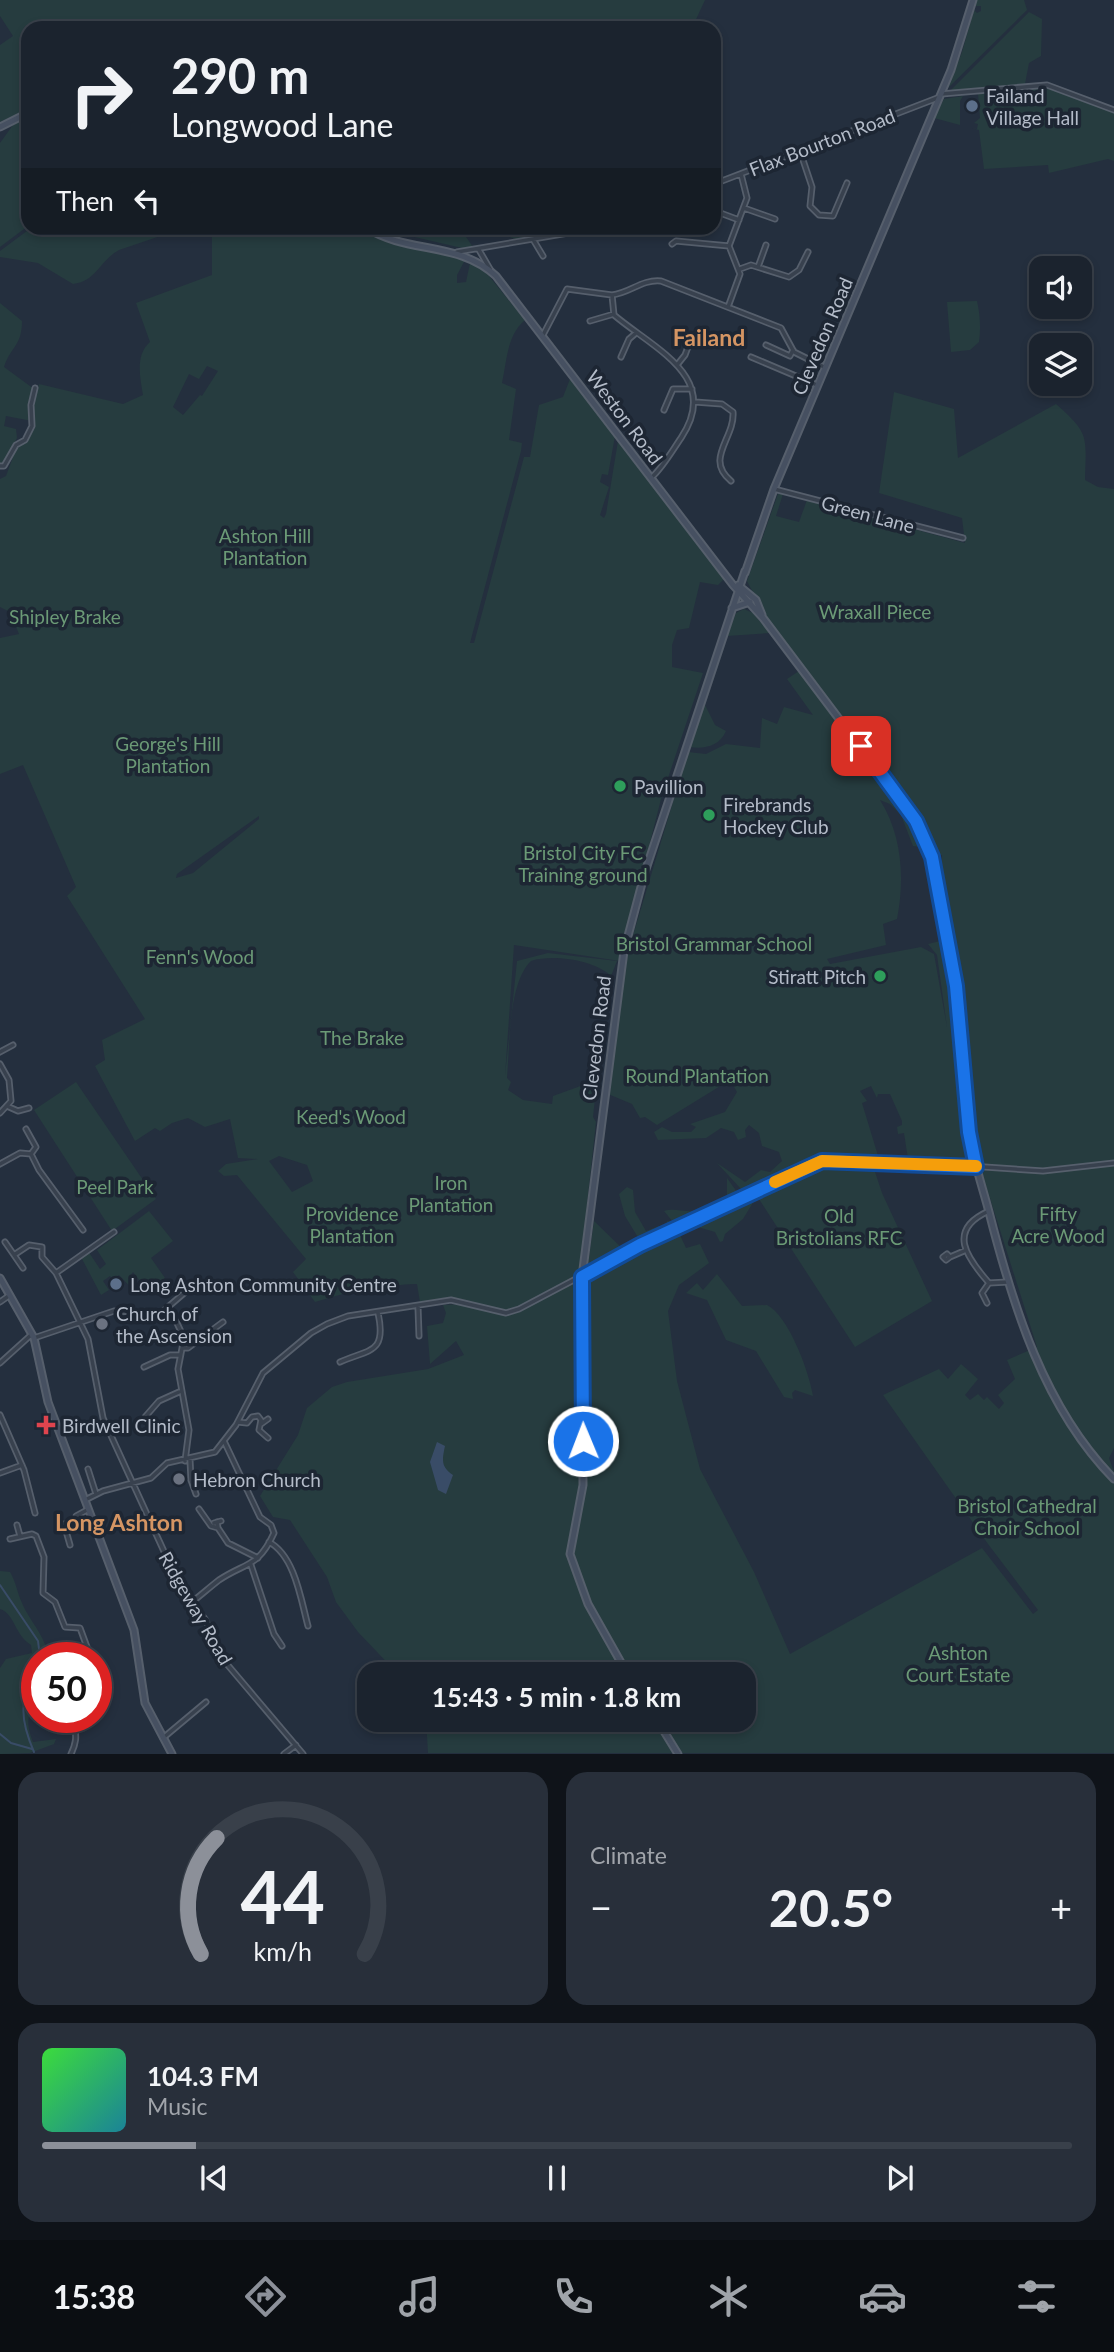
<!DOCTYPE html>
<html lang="en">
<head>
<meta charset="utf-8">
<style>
  body { margin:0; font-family:Lato,sans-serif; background:#282f3a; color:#f1f3f6; height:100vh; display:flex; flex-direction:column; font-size:26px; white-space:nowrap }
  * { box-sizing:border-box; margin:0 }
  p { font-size:23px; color:#a0a4aa }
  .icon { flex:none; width:38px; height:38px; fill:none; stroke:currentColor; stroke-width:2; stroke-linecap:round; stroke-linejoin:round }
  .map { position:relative; height:1754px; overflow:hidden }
  .panel { display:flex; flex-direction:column; gap:18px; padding:18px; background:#0f1319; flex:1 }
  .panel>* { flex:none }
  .top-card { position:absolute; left:21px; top:21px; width:700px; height:214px; border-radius:21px; box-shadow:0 4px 10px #0003,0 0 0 2px #39404a; background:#1b232e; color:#f1f3f6; overflow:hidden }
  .controls { position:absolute; left:1029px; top:256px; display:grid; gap:14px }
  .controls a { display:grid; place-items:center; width:63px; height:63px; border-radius:14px; background:#1b232e; box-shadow:0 4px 10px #0003,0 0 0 2px #39404a; font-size:35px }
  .speed { position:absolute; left:21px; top:1642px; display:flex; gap:14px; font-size:35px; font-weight:700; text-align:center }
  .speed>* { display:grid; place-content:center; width:91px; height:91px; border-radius:50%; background:#1b232e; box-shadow:0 4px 10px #0003,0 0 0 2px #39404a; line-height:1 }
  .speed .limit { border:10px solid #d22; background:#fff; color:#111 }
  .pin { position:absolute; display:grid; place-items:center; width:60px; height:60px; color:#fff; margin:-30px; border-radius:14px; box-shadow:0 4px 10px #0006 }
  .me { position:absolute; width:77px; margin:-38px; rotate:359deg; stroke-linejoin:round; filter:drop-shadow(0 0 5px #0008) }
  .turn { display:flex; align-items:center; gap:24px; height:147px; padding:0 35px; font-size:32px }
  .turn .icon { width:91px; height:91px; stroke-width:2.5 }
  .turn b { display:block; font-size:49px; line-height:60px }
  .then { display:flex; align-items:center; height:66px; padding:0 35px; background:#0003; gap:14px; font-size:26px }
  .big { font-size:52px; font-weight:700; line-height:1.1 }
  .panel .widget { flex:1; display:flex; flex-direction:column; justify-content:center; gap:10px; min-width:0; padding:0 24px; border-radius:21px; background:#282f3a }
  .panel .dial { align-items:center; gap:0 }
  .dial svg { height:182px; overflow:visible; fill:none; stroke:#39404a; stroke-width:7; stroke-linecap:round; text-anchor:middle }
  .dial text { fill:#f1f3f6; stroke:none }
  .song { display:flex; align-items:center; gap:21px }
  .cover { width:84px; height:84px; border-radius:10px; background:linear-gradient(135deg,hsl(120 70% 55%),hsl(190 70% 35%)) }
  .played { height:7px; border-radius:4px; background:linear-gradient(90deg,#8c9099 15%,#39404a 15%) }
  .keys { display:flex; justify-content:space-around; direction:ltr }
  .heat { display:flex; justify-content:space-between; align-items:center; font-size:38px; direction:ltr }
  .panel .tiles { flex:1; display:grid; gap:18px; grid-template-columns:1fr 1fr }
  .widget:last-child { grid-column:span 2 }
  .trip { position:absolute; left:357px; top:1662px; width:399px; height:70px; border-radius:21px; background:#1b232e; box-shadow:0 4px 10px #0003,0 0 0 2px #39404a; font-weight:700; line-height:70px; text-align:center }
  .menu { display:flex; height:112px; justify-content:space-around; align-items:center; background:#0b0e12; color:#a0a4aa }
  .menu .icon { width:49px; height:49px }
  .menu .current { color:#8c9099 }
  .menu b { font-size:32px; color:#f1f3f6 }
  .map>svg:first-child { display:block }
  .green { fill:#263c3f; fill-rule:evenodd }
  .water { fill:#394c67 }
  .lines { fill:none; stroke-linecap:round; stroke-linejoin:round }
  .stream { stroke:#394c67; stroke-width:2 }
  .street-casing { stroke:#565f6c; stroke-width:7 }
  .secondary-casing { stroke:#565f6c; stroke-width:9 }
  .street { stroke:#38414e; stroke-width:3.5 }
  .secondary { stroke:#465061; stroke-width:5 }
  .route-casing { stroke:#114b97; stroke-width:18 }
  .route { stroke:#1a73e8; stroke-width:12 }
  .slow { stroke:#f59e0b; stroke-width:12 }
  .service-dot { fill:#5c6f8a; stroke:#1d2633; stroke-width:2.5 }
  .leisure-dot { fill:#2e9e5b; stroke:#1d2633; stroke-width:2.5 }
  .worship-dot { fill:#6b7280; stroke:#1d2633; stroke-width:2.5 }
  .health-dot { fill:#e0444e; stroke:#1d2633; stroke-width:2.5 }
  .labels { text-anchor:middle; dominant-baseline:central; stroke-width:7; stroke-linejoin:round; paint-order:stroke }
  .poi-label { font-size:19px; fill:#b4bcc9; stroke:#1d2633; text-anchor:start }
  .street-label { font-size:19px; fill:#b4bcc9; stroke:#1d2633 }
  .park-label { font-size:19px; fill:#6b9a76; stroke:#1d2633 }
  .quarter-label { font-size:23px; font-weight:bold; fill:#d59563; stroke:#1d2633 }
</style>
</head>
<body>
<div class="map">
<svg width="1114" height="1754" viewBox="0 0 1114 1754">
  <rect width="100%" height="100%" fill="#242f3e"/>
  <path class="green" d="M0,0H705L692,28H28V109L0,122V45L13,36L0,16Z
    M977,0H1024L1027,10L948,88L962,52L974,10L977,13L981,11V6H975Z
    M1029,12L1042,19L1041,56L1029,63L1025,84L950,91Z
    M1047,87L1087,100L1114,113V161L1108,159L1049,173L1048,165L984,169L979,130L972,128L977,129L978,124L974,123L980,118L978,94Z
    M963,96L960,101V125L934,118L944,99Z
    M28,117V226L0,247V143L18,118Z
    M31,228H184L119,250C99,261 97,281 73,284L38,263L0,257V251Z
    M212,228H362L384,240L465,260L457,275V283L466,282L470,263L484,270L525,320C507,335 507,360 502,383L516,389L509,440L522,443L521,451L470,643H474L524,457H530L539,405L563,397L570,379L615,436L608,475L602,474L600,482L609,487L600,515L604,518L606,514L618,441L724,579L718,585L700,582L689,628L677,630L672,645V667L703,673L661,799L620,961L514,945L505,1076L517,961L548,953L617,961L611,976C594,960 553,954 531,961C508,983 510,1046 507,1078L511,1082L508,1090L523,1100L552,1104L553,1096L597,1080L593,1117L596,1122L578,1288L585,1285L594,1221L626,1252L642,1244L625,1216L619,1194L627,1187L633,1190L635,1212L646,1231L659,1226L666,1227L667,1221L673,1222L664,1211C676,1208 681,1212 693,1211C703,1211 717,1202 727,1198V1178L737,1192L742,1190L717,1163L745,1182L761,1170L770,1172L782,1161L779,1152L762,1146L759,1133L749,1125L745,1130L746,1137L738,1140L734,1132L721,1128L706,1138L658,1140L654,1132L662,1127L672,1132H691L696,1127L690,1124L725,1112L737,1092L730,1080L657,1125L645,1117L640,1118L632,1104L608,1094L628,952L688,752L706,754L726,744L760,748L762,718L777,724L784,707L813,715L787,679L799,671C845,732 908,796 932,870H927L921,847L913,846L901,815L890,804L880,800C902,835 905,878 897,919L883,924L886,945L827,959L830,964L921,947L934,954L947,1027L937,955L928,944L940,941L935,921L942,919L951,962L973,1168L916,1164L873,1166L882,1193L932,1301L855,1347L757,1196L743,1219L725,1234L723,1241L720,1242L715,1232L694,1226L680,1235L686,1248L700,1244L709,1263L679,1285L668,1311L677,1381L700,1469L754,1572L790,1654L982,1548L1033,1614L1038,1610L988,1544L883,1395L939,1369L948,1379L961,1364L978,1379L965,1395L970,1400L978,1394L984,1400L987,1397L999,1409L1004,1403L998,1395L1015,1379L1007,1360L1037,1347L975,1151L957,963L942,890V855H934L918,818L765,616L747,581L778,494H783L776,516L799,522L807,500L965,543L962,518L879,493L894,392L954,409L958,458L1056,404C1090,434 1086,436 1085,480L1098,487L1114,489V1448L1109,1458L1114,1472V1753H428L426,1720H744V1675H399L358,1632L336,1602L327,1577L290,1520L273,1517L260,1496L298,1435L307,1408L332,1387L347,1382L428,1369L464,1355L456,1341L430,1364L427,1326L443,1323L446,1313L443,1305L463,1304L465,1300L450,1297L420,1302L417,1284C400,1283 380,1291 362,1285L360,1289L315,1302L293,1272L306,1259L237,1175L224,1176L218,1171L226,1164L258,1159L238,1158L230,1119L205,1127L188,1118L172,1123L160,1131L155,1128L135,1141L95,1066L105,1060L102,1040L145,1019L67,896L76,887L23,765L0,774V638L19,634L10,612L0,607V479L6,476L16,449L35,428L33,408L39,384L123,404L143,395C140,377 135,355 150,342L136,303L212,275ZM207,366L218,371L202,396L200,395L183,415L173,407L189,374L199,379ZM259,816V819L193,873L176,878L177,874ZM871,1086L877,1098L878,1094H890L902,1121V1125L897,1127L898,1134L904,1133L908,1159H879L862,1103L867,1101L860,1091ZM279,1156L307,1165L313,1181L292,1192L269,1161Z
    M376,228H580L517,240L500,233L462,231L473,247L462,248Z
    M977,301C980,314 981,329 979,342L970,350L951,352L947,302Z
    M0,303L22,321C22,346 11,346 4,367L34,389L29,404L32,421L6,416L4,426L16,429L17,438L3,464H0Z
    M744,609L753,613L770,633L727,636L736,613Z
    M704,703L715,725L726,731C719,747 704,749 689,747Z
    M76,1082L156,1199L112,1231L34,1110Z
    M149,1211L173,1241L151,1258L165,1278L148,1291L133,1272L129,1278L138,1295L119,1275L113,1279L110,1276L103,1281L109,1290L101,1295L81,1257L88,1251L100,1269L106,1264L97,1250Z
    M717,1274L742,1306L767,1305C788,1315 809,1371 813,1396L795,1390L792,1393L793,1399L784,1397L756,1351L726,1340L707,1300L686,1293L697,1283L703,1290Z
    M0,1571L10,1572C16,1582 17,1592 22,1603C30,1622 46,1636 48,1657H37V1680L29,1688L27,1700L35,1708C24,1716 29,1732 33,1742L56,1739L54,1744L30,1753L0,1754V1668L6,1659L32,1653L31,1645C14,1634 15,1614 0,1609Z"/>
  <path class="water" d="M437,1442L445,1446C442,1460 441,1467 453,1475L446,1494L438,1490L430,1462Z"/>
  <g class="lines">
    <path class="stream" d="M0,1585L38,1641L40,1657
      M0,1734L11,1743L32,1749
      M34,1752C18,1715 21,1701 37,1665"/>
    <defs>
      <path id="street" d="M941,94L1047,85L1114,110
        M800,151L812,187L810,206L819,215L833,216L847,183
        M714,184L940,97
        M744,208L775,219
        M715,211L739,220
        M534,241L543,256
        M672,244L676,241L729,246
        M479,250L490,269
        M457,252L598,228
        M758,267L766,245
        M740,269L751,265L789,277L799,270L808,252
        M612,295C630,293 642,279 661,281L781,328L794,352L824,367
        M728,307L740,274L729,246L747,198L741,174
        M590,321L614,314
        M543,335L567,289L612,295L614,315C654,349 722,377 681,438C672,451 663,467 652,477
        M766,345L790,356L793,350
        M621,357L629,339L636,333
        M751,357L817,385
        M677,365L685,355L692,336
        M695,402L722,404L733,412C735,438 704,459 731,481
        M664,410L673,389H692
        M0,466H4L16,445L25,440L32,426L31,405L35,388
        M774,489L963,538
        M0,1052L13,1045
        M0,1064L9,1080L11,1101L0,1113
        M9,1107L18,1111L29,1108
        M26,1129L36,1147L31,1154
        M0,1164L20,1153L31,1154L39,1170L83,1230
        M989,1211C946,1230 967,1258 989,1283L1008,1282
        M5,1242L23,1268
        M947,1254L950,1257L946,1260L943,1257Z
        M14,1255L29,1245L42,1247V1257L56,1273L88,1339L103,1418L167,1558L186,1594L205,1619L226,1663L303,1754
        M950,1257L964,1251
        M56,1273L114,1232
        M0,1302L10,1295
        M987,1303L982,1293L989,1283
        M418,1307L419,1336
        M161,1313L190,1288
        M34,1338L114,1311L161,1313L176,1321L184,1338L178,1369L189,1430L185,1461
        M183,1348H188L223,1322
        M340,1362C369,1349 387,1354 378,1313
        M0,1363L32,1334
        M144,1367L170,1355H180
        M0,1415L24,1470L35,1513
        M145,1417L159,1401L179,1392
        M238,1422L247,1423L252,1417L258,1416L261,1420L259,1430L268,1438
        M261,1424L268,1419
        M190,1460L191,1480L196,1494
        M88,1469L96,1494
        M0,1473L22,1465
        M85,1500L103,1491L151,1478L167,1463L215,1452L236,1425L263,1373L311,1333L327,1324L348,1316L451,1300L506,1313L519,1309L640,1245L822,1161L910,1162L1043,1171L1114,1163
        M199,1509L211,1526L218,1528L217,1522
        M214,1523L221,1521
        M58,1524H64L70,1545
        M17,1525L20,1536
        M218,1528L228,1543L258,1558
        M66,1531L77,1527L76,1516L87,1510
        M10,1539L32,1534L36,1536L44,1557L43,1593L55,1602L65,1627L80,1628L87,1647L71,1657
        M269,1542C295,1556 301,1600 308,1626
        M251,1565L274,1634L282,1646
        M192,1602C201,1595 210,1587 219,1580C246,1562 258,1568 274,1533L271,1525L260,1517L224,1441
        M163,1738L206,1702
        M71,1754C81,1733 71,1731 77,1717
        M284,1754L296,1745"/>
      <path id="secondary" d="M0,127L28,113
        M367,228C407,254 459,241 496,276L733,585L763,618L916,821C958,918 956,1026 969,1129C972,1158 982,1185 989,1212C1013,1306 1044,1408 1114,1479
        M745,573L774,489L951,70L973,0
        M738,585L756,600L762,615
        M732,608L750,602
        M0,1278L34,1338L48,1402L134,1630L145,1703L172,1754
        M628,1675L588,1604L570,1554L583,1485L582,1277L624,951L645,872L745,571
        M657,1720L678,1754"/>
    </defs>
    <use href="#street" class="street-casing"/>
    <use href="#secondary" class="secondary-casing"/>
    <use href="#street" class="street"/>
    <use href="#secondary" class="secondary"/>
  </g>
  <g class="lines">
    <defs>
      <path id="route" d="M583,1441L582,1277L640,1245L822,1161L976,1167L969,1132L956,986L932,857L916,821L861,746"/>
    </defs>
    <use href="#route" class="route-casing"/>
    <use href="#route" class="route"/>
    <path class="slow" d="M775,1182L822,1161L976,1166"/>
  </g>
  <g class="service-dot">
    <circle cx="972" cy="106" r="7"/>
    <circle cx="116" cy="1284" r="7"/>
  </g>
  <g class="leisure-dot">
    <circle cx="620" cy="786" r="7"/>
    <circle cx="709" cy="815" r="7"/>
    <circle cx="880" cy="976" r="7"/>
  </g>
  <g class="worship-dot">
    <circle cx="102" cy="1324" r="7"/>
    <circle cx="179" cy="1479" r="7"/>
  </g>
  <path class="health-dot" d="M42.5 1414.5h7v7h7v7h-7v7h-7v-7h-7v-7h7z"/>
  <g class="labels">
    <g class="poi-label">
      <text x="986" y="95">Failand<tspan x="986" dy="22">Village Hall</tspan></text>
      <text x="634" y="786">Pavillion</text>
      <text x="723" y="804">Firebrands<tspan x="723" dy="22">Hockey Club</tspan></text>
      <text x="866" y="976" text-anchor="end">Stiratt Pitch</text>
      <text x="130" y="1284">Long Ashton Community Centre</text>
      <text x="116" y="1313">Church of<tspan x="116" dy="22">the Ascension</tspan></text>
      <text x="62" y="1425">Birdwell Clinic</text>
      <text x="193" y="1479">Hebron Church</text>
    </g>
    <g class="street-label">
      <text transform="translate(822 142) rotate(-21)">Flax Bourton Road</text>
      <text transform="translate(822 336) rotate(-67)">Clevedon Road</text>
      <text transform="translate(625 417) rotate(53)">Weston Road</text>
      <text transform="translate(868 514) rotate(15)">Green Lane</text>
      <text transform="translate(596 1038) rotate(-83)">Clevedon Road</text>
      <text transform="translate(196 1608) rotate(60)">Ridgeway Road</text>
    </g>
    <g class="park-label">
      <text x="265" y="535">Ashton Hill<tspan x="265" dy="22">Plantation</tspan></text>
      <text x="875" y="611">Wraxall Piece</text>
      <text x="65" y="616">Shipley Brake</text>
      <text x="168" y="743">George's Hill<tspan x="168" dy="22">Plantation</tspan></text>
      <text x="583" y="852">Bristol City FC<tspan x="583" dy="22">Training ground</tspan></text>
      <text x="714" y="943">Bristol Grammar School</text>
      <text x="200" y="956">Fenn's Wood</text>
      <text x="362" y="1037">The Brake</text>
      <text x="697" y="1075">Round Plantation</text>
      <text x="351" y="1116">Keed's Wood</text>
      <text x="451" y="1182">Iron<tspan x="451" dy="22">Plantation</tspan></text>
      <text x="115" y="1186">Peel Park</text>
      <text x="352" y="1213">Providence<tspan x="352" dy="22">Plantation</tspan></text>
      <text x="1058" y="1213">Fifty<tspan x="1058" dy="22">Acre Wood</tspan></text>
      <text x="839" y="1215">Old<tspan x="839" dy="22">Bristolians RFC</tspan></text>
      <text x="1027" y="1505">Bristol Cathedral<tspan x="1027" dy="22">Choir School</tspan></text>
      <text x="958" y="1652">Ashton<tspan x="958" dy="22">Court Estate</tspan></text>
    </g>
    <g class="quarter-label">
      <text x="709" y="337">Failand</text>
      <text x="119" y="1522">Long Ashton</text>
    </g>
  </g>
</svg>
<div class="controls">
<a><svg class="icon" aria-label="sound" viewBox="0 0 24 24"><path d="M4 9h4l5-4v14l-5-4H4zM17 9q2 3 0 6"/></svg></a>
<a><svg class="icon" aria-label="layers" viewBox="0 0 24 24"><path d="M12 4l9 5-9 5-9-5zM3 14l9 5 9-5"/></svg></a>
</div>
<div class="speed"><div class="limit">50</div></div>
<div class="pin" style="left:861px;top:746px;background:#d93025"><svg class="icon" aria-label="arrive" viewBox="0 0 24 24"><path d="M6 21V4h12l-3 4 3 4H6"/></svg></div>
<svg class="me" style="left:583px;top:1441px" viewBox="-20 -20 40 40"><circle r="17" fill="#1a73e8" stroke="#fff" stroke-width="3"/><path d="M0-11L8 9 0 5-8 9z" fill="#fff"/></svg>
<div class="trip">15:43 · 5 min · 1.8 km</div>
<div class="top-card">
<div class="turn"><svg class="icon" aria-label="right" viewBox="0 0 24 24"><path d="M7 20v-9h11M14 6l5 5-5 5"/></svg><div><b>290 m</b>Longwood Lane</div></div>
<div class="then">Then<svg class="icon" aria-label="left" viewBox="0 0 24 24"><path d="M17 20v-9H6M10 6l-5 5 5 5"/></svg></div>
</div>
</div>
<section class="panel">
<div class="tiles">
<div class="widget dial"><svg viewBox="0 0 100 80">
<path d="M14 69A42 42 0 1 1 86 69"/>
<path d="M14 69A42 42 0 0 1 21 18" stroke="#8c9099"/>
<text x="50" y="56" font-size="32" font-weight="700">44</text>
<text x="50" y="72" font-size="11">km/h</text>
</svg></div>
<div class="widget"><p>Climate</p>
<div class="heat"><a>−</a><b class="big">20.5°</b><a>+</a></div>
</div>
<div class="widget">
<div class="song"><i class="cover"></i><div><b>104.3 FM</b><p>Music</p></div></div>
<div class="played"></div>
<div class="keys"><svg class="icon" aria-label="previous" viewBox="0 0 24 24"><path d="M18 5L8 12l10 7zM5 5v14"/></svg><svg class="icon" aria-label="pause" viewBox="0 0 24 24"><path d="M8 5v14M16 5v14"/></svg><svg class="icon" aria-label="next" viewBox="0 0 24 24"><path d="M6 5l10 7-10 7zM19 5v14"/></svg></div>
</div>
</div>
</section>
<nav class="menu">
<b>15:38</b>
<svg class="icon current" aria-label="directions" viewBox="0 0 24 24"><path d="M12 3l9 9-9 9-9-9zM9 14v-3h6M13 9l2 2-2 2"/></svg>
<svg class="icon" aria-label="music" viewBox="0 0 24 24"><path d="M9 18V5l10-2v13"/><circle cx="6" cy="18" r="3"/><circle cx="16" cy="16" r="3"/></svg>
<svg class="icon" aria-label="phone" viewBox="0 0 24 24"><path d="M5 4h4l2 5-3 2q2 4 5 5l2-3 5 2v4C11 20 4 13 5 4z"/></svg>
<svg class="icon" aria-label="climate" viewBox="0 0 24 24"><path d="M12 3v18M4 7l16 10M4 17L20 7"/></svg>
<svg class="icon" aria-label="car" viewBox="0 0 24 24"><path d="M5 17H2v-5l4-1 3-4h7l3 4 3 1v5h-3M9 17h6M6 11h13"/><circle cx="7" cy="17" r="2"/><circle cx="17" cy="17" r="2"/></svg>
<svg class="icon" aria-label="filters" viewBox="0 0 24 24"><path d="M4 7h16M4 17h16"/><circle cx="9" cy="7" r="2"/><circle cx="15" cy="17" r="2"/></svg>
</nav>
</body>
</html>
